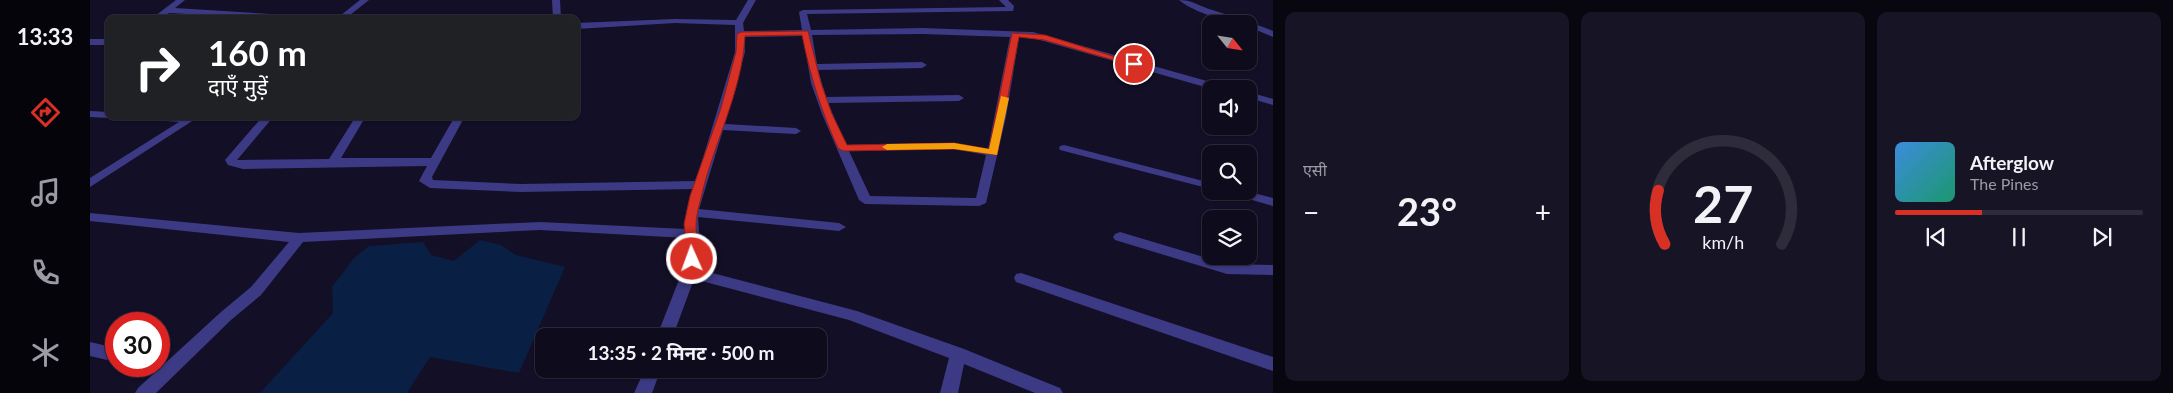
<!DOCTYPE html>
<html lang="hi">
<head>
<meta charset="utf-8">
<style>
  body { margin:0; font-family:Lato,"Noto Sans Devanagari",sans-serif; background:#171425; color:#f1f3f6; height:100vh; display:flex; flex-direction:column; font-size:19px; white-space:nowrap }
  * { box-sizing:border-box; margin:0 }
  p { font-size:16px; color:#9b9ba3 }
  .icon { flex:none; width:28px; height:28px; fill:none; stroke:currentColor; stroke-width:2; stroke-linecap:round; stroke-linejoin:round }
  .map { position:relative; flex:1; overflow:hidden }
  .side { display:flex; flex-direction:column; gap:12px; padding:12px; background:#08060f; width:900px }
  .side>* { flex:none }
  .hud { position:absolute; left:15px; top:15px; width:475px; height:105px; border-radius:10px; box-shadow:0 1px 4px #0004,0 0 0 1px #2e2b3b; background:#202124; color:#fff; overflow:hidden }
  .needle { width:32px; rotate:120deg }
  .controls { position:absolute; left:1112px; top:15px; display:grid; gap:10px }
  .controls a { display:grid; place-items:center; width:55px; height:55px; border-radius:10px; background:#0e0b1c; box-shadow:0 1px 4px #0004,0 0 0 1px #2e2b3b; font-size:25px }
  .speed { position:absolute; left:15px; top:312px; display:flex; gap:10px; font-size:25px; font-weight:700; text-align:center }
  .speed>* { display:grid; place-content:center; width:65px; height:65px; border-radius:50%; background:#0e0b1c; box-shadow:0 1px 4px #0004,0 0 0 1px #2e2b3b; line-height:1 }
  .speed .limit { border:8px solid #d22; background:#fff; color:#111 }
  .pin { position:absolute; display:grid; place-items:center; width:42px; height:42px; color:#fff; margin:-21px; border:2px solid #fff; border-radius:50%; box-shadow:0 1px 5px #0007 }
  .me { position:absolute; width:55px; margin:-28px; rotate:358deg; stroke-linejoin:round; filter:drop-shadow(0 0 4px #0008) }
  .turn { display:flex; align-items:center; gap:18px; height:105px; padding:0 20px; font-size:22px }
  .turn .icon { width:65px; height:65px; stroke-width:2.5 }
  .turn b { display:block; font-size:35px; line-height:42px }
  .big { font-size:38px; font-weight:700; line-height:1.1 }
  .side .tile { flex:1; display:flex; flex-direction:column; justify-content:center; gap:8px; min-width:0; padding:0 18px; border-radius:10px; background:#171425 }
  .side .dial { align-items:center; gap:0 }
  .dial svg { height:130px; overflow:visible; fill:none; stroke:#2e2b3b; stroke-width:7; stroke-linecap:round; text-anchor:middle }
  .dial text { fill:#f1f3f6; stroke:none }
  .song { display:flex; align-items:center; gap:15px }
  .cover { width:60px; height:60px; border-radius:8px; background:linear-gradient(135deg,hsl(210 70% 55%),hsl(160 70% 35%)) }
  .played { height:5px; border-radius:2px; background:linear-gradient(90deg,#d93025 35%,#2e2b3b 35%) }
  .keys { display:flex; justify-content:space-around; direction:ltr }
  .heat { display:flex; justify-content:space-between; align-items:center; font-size:28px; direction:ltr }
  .side .tiles { flex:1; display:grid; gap:12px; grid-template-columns:repeat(3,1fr) }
  .trip { position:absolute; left:445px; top:328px; width:292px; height:50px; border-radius:10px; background:#0e0b1c; box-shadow:0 1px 4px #0004,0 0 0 1px #2e2b3b; font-weight:700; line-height:50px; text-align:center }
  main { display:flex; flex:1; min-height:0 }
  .tab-bar { display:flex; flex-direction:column; width:90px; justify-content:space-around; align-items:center; background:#06040b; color:#9b9ba3 }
  .tab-bar .icon { width:35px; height:35px }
  .tab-bar .active { color:#d93025 }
  .tab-bar b { font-size:22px; color:#f1f3f6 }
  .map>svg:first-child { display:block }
  .water { fill:#0a1f44 }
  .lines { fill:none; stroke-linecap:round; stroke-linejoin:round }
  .lane { fill:#3d3a85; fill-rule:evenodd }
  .street { fill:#3d3a85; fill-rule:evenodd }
  .route { fill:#d93025; stroke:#8d1f18 }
  .slow { fill:#f59e0b }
</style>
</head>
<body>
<main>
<nav class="tab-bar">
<b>13:33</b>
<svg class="icon active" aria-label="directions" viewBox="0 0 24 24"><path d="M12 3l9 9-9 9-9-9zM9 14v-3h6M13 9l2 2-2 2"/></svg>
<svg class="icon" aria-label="music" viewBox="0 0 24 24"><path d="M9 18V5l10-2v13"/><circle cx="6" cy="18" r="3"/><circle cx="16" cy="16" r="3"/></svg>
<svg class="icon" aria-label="phone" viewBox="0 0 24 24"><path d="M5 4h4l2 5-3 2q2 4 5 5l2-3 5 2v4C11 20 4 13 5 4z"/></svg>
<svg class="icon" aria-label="climate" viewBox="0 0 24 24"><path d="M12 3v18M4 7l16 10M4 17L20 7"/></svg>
</nav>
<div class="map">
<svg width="1183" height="393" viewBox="0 0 1183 393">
  <rect width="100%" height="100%" fill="#130f26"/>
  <path class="water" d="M390,240L411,245L426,255L475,267L429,373L340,357L317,393H170L243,313L242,287L264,258L279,246L333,242L341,255L364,261Z"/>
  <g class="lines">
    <path class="lane" d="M974,145L1121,183V189L970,150L969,148L970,146Z
      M1137,191H1156L1183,198V206L1138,193Z"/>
    <path class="street" d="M86,0H95L85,8L180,14L188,15L189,19L79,13L71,19H61Z
      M270,0H279L255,19H246Z
      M462,0H470L471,19H463Z
      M658,0H666L653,23L654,31L712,30L709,12L713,10L916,7L909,0H918L924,6L923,11L717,14L721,30L833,28L943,32L1138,87L1139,89H1122L943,38L929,37L916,117L896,203L889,206L775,204L769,200L732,114L721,83L713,36L654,37L655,52L635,124L706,128L711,131L706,134L633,130L609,209L749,223L756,227L749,231L608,217L610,245L607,269L767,311L874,349L970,388L973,393H945L874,364L868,393H850L859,358L759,320L604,279L583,336H567L592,272L596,238L450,230L213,242L171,295L141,320L66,393H45L48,388L131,312L161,287L199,242L0,221V213L209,233L450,222L596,229V212L603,189L431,192L340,188L329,181L337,166L153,169L138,165L135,160L173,116H184L147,160L239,159L266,116H276L251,158H341L365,116H375L342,177L343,180L431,184L606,181L645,52V25L585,23L486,29V23L585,19L646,20ZM833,34L920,37L898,149L864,143L756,145L738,103L869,101L874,98L869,95L736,97L728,70L832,68L837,65L832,62L727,64L722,35ZM864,149L896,155L886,198L780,196L759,151Z
      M1089,0C1101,0 1108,5 1119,9C1141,16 1162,22 1183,31V37L1159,27V24C1140,24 1103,12 1089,0Z
      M0,39H19V45H0Z
      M1159,92L1183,99V105L1159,98Z
      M0,111L19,112V116H23L19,118L0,117Z
      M43,116H110L0,187V178L89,122L48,119Z
      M1030,232L1137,264L1183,265V275L1137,274L1025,240L1023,237L1025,234Z
      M931,273L1183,357V371L926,282L924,278L926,274Z
      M0,342L26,348V362L0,356Z
      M555,369H571L562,393H544Z"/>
  </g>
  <path class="route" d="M718,31L731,83L742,114L757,145L864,143L899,149L922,33L955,35L1048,64L1044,66L954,40L929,37L907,155L864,149L753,151L748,148C731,111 720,75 712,35L655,36C652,93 623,144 611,198C609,206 606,216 606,225C606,237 610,246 609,259L602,263L598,262L594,224L600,196L631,108L646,52L647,34L651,32Z"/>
  <path class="slow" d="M911,96L919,98L907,155L864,149L797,150L792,147L797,144L864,143L899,149Z"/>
</svg>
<div class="controls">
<a><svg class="needle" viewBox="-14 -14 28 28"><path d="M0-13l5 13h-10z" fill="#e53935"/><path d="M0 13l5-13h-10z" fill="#9b9ba3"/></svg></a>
<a><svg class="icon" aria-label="sound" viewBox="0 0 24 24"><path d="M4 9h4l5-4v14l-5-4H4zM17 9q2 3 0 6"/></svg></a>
<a><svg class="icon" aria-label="search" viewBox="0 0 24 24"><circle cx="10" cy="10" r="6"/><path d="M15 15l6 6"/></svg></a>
<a><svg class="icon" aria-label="layers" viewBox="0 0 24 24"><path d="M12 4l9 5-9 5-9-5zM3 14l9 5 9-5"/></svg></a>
</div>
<div class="speed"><div class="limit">30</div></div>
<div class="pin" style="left:1044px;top:64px;background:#d93025"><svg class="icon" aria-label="arrive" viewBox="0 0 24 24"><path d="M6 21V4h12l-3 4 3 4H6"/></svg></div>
<svg class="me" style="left:602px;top:259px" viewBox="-20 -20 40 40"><circle r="17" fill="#d93025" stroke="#fff" stroke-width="3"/><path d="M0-11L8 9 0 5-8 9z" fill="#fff"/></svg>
<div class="trip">13:35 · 2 मिनट · 500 m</div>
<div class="hud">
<div class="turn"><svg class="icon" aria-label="right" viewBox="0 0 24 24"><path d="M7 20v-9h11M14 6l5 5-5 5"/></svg><div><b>160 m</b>दाएँ मुड़ें</div></div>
</div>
</div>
<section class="side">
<div class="tiles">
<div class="tile"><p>एसी</p>
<div class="heat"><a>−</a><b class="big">23°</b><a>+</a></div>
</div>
<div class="tile dial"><svg viewBox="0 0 100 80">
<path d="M14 69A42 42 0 1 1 86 69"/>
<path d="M14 69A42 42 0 0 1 10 36" stroke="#d93025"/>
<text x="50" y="56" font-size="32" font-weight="700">27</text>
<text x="50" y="72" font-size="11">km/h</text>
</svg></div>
<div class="tile">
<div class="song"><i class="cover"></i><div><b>Afterglow</b><p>The Pines</p></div></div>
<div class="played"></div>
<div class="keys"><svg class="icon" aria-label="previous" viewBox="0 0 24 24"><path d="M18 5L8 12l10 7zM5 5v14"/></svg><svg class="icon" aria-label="pause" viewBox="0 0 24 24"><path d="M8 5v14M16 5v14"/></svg><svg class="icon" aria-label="next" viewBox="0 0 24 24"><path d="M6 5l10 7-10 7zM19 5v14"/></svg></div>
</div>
</div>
</section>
</main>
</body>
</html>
